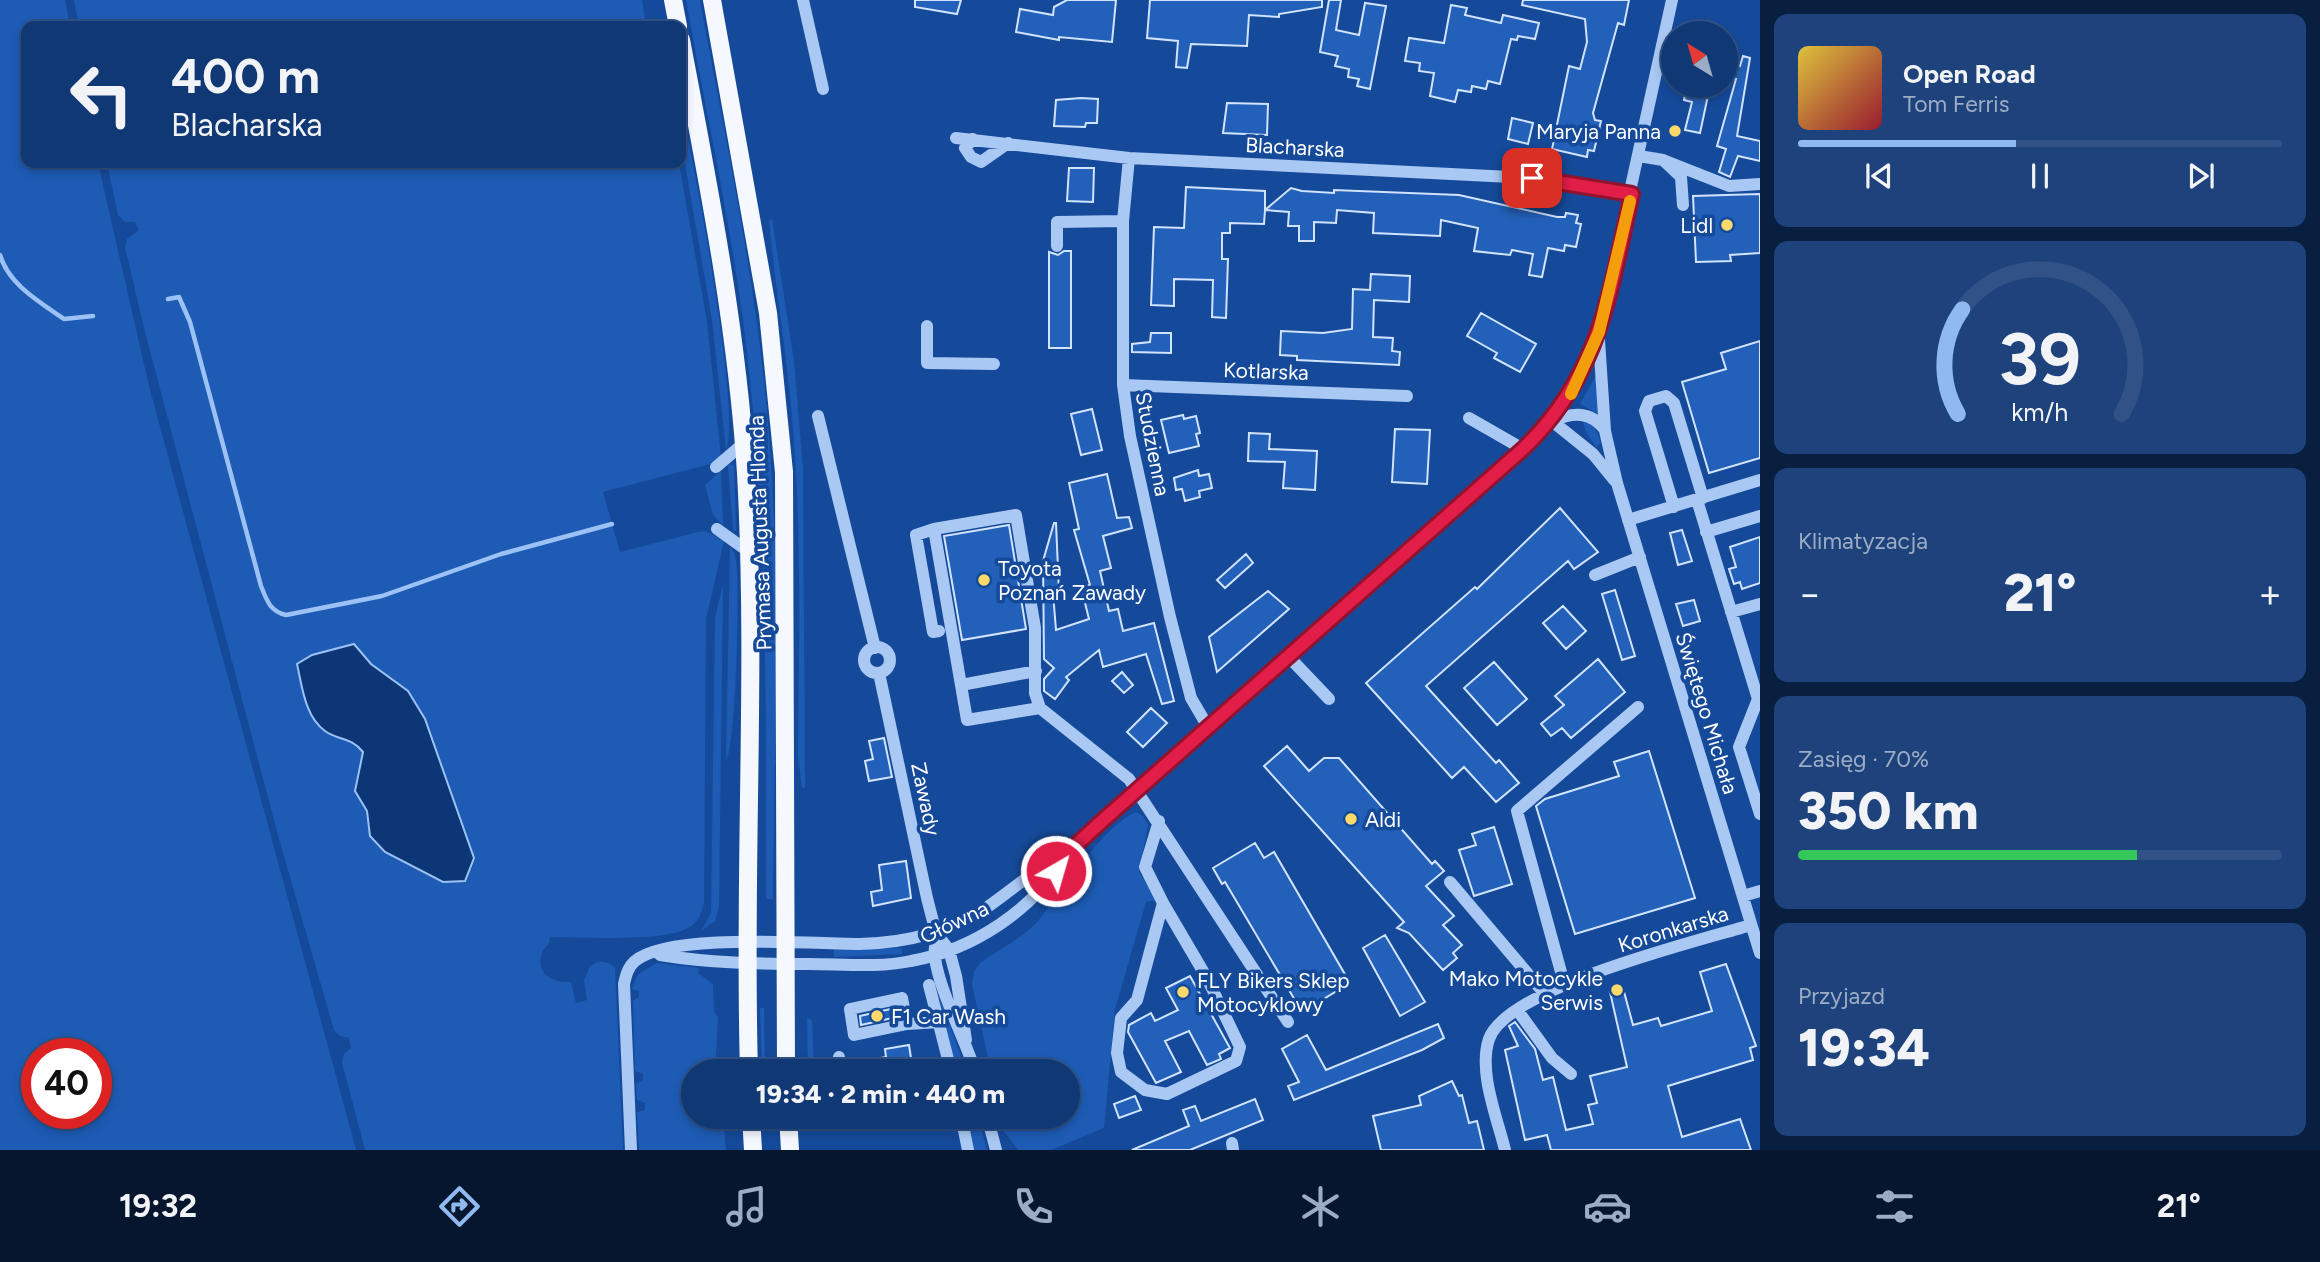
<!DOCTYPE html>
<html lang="pl">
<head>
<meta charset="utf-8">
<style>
  body { margin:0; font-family:Figtree,sans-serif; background:#1e437c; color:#f1f3f6; height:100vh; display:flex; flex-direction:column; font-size:26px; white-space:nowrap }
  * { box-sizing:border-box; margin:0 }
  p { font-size:23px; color:#9cacc5 }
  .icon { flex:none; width:38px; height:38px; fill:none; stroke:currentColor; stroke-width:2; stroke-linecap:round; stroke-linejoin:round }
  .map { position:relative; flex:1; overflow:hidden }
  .side { display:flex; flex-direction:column; gap:14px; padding:14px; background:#091f40; width:560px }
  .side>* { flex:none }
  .guide { position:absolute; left:21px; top:21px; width:665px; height:147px; border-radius:14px; box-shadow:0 4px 10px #0003,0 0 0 2px #305286; background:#103874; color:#f1f3f6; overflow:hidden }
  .needle { width:46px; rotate:323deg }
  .controls { position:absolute; left:1661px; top:21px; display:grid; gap:14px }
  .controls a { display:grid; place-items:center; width:77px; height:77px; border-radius:50%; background:#103874; box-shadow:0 4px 10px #0003,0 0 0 2px #305286; font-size:35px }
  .speed { position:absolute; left:21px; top:1038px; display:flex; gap:14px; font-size:35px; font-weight:700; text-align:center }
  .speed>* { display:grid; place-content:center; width:91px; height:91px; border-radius:50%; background:#103874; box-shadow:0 4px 10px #0003,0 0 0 2px #305286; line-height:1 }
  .speed .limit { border:10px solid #d22; background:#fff; color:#111 }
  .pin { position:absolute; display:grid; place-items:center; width:60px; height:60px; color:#fff; margin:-30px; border-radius:14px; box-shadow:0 4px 10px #0006 }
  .me { position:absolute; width:77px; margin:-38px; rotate:38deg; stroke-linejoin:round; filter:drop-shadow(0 0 5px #0008) }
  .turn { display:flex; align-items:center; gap:24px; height:147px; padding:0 35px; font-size:32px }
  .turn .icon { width:91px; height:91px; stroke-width:2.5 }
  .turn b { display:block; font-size:49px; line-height:60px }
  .big { font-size:52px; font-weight:800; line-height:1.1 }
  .side .tile { flex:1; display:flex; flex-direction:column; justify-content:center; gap:10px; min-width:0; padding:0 24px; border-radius:14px; background:#1e437c }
  .side .dial { align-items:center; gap:0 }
  .dial svg { height:182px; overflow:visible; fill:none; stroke:#305286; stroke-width:7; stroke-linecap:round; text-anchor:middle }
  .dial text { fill:#f1f3f6; stroke:none }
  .song { display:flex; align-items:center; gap:21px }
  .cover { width:84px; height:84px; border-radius:10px; background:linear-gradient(135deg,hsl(50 70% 55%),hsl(350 70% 35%)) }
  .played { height:7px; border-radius:4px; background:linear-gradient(90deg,#90b9f0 45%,#305286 45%) }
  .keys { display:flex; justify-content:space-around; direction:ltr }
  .heat { display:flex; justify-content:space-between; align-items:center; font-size:38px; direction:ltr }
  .charge { height:10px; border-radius:5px; background:linear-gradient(90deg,#34c759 70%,#305286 0) }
  .trip { position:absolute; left:681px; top:1059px; width:399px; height:70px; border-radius:35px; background:#103874; box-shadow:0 4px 10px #0003,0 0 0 2px #305286; font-weight:800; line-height:70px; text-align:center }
  .menu { display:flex; height:112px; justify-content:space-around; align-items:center; background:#06162e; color:#9cacc5 }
  .menu .icon { width:49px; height:49px }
  .menu .active { color:#90b9f0 }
  .menu b { font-size:32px; color:#f1f3f6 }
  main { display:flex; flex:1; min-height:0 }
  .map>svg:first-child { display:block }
  .green { fill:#1d5bb4; fill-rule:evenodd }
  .water { fill:#0d3677; stroke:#9cc2f5; stroke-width:2 }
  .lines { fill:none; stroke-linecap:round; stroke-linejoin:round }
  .stream { stroke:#9cc2f5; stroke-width:4.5 }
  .building { fill:#2360b9; stroke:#d1e3fd; stroke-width:2 }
  .minor { stroke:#a9c8f3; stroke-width:12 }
  .major { stroke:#f5f8ff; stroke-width:18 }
  .route-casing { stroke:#92132f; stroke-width:18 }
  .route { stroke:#e11d48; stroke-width:12 }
  .slow { stroke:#f59e0b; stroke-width:12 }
  .poi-dot { fill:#ffda6b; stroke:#154a9a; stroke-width:2.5 }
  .labels { text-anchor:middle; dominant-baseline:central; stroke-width:7; stroke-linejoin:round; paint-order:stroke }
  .poi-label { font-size:21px; fill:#fff; stroke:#154a9a; text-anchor:start }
  .street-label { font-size:21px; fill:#fff; stroke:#154a9a }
</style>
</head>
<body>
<main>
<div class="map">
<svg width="1760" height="1150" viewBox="0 0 1760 1150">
  <rect width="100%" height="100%" fill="#154a9a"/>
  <path class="green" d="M0,0H65L70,26H26V163H98L149,386L356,1150H0ZM37,1054H96V1113H37Z
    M74,0H642L646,26H79Z
    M686,0H700C727,149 760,298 770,449C781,598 774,750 773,899H766C766,722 768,546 749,370C736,246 708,123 686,0Z
    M681,107C693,155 742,417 726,450L712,320L681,141Z
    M107,163H679L707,322L721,457L714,463L603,492L620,552L698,532L706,531L724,541L706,619L704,904C701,915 697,924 686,929C659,942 583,937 550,937C550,946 542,948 541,957C537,976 556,983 571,982L576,1003L587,1000L584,980L590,966C599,960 607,960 615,968L623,1150H365L342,1062L344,1054L351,1048L349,1038L340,1036L334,1030L279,839L145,332L125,247L127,239L139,230L135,222H125L118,215Z
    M772,219L794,361L803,469L805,788L802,787L798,757C799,644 802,529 792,416C786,350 775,285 769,220Z
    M1597,374L1599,414L1580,404Z
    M1582,418L1595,427L1601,443L1596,447L1586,432Z
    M730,464L734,465L736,530L733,531L728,466Z
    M721,471L723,525L713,515L705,485Z
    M730,546C733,551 735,555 736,561C740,586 736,748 726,761Z
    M723,584L719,907L715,921L701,931L711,913L715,618Z
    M1136,812L1143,816L1148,825L1139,872L1157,900L1146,902L1115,1009L1104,1128L1051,1150H1018L1003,1130L1000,1117L1068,1116V1071H991L972,984L974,972L980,963C998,950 1023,938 1038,921C1061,894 1102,826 1136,812Z
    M901,948L902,954L834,957V950Z
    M657,963L699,968L698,973L713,984L714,1011L718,1018L715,1071H693V1116L723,1117L726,1150H639L637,1112L645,1110V1103L637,1100L636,1084L643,1080V1074L635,1071L633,1001L639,997V991L632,989L638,974Z
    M938,992L966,1071H955Z
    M760,1008H764L765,1071H762Z
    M807,1017L812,1021L814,1071H808Z
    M964,1117H978L987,1150H971Z"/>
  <path class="water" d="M354,644L371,664L408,691L425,719L474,858L465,881L443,882L385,852L370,836L367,811L355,791L363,752C350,736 339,741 325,731C305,717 302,686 297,664L312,655Z"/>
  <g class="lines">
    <path class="stream" d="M0,255C9,285 40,302 64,319L93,316
      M168,299L179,297L190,322L261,586C267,601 270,611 286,615L382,596L501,554L612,524"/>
  </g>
  <path class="building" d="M915,0H961L957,14L915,7Z
    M1067,0H1116L1112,42L1059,37V40L1016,32L1020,9L1053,15L1054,7Z
    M1150,0H1322V7L1279,14V17L1249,15L1247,46L1191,44L1187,68L1176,67L1178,41L1147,38Z
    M1329,0H1341L1336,30L1359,35L1365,3L1386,6L1370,89L1357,86L1359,79L1348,77L1349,69L1335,66L1338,56L1320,52Z
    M1523,0H1629L1624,25L1618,23L1593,113L1595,120L1601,121L1594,151L1588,150L1587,157L1552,149L1569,66L1580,69L1587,42L1585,19L1522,5Z
    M1451,5L1467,8L1465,15L1501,23L1503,15L1539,23L1535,39L1518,36L1517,40L1511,39L1500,84L1488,81L1486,89L1472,86L1471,92L1458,90L1455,102L1430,96L1434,73L1419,71L1420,63L1405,61L1409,38L1444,43Z
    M1743,56L1750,58L1737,136L1760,141V161L1738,156L1730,177L1719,172L1726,149L1717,146L1736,79L1726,77V62L1740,66Z
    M1687,86H1710L1700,133L1685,130L1692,102L1684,100Z
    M1081,98L1098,99L1097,123H1086L1085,127L1054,126L1056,100Z
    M1227,103L1268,104L1267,135L1223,133Z
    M1512,118L1533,123L1528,144L1508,139Z
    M1069,168H1094L1093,202L1067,201Z
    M1186,187L1265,191V210L1291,188L1302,191L1334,193V190L1459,195L1557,217H1565L1566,213L1578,215L1576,223L1581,224L1576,247L1565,245L1564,251L1548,248L1542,277L1529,275L1533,254L1512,250L1510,255L1474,251L1478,228L1441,220L1440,236L1373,233L1374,213L1337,210L1336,223L1314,222V241H1299V226H1288L1289,212L1265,210L1264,224L1230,223V233H1222V259H1228L1226,318L1212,317L1213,280L1174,279V306L1151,305L1154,227L1184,228Z
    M1760,194V253L1730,255L1731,261L1696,262L1693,196Z
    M1064,251H1071V348H1049V252L1058,255Z
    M1371,274L1410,276L1409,302L1374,300L1373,337L1393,338L1392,351L1400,352L1399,365L1297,360V356L1280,355L1281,331L1323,333L1352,329L1353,289L1370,290Z
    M1481,313L1536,344L1520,372L1494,358L1497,353L1467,336Z
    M1151,333H1171V353L1132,352V344L1150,342Z
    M1760,341V458L1709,473L1682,382L1726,369L1721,353Z
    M1092,409L1102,450L1081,455L1071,414Z
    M1183,415L1184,419L1196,416L1200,433L1196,434L1199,446L1169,453L1161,420Z
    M1395,429L1430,430L1427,484L1392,482Z
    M1249,433L1270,434L1269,449L1317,451L1315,490L1283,488L1285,462L1248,461Z
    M1198,470L1199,476L1209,474L1212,488L1199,491L1200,497L1185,501L1182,489L1176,490L1174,478Z
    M1107,474L1117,518L1129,517L1132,528L1103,536L1111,568L1100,571L1109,611L1118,609L1123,631L1154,623L1174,701L1162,704L1146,654L1103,667L1099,650L1066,677L1069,680L1055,699L1044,691V679L1054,668L1044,659L1043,561L1054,523H1056L1059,592L1053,593L1056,630L1089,619L1081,587L1090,585L1074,530L1079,529L1069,483Z
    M1560,508L1598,552L1574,569L1568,561L1426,686L1496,763L1499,760L1519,783L1496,802L1464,767L1452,778L1366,683L1475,587L1477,589Z
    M1009,525L1026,629L962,640L944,536Z
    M1682,530L1692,561L1678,565L1670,533Z
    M1760,537V583L1742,589L1740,582L1734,584L1729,569L1736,567L1730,547Z
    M1246,554L1253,563L1225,588L1217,580Z
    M1615,590L1635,656L1622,660L1602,594Z
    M1268,591L1289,609L1217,672L1209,637Z
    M1694,600L1700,621L1683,626L1676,604Z
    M1563,606L1586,631L1566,649L1543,623Z
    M1598,659L1625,692L1571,738L1562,728L1551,736L1541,724L1564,705L1555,696Z
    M1494,662L1527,699L1497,725L1464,688Z
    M1122,672L1133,685L1124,693L1112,681Z
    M1151,708L1167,723L1143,747L1127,732Z
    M884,738L892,777L869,781L865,761L873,759L869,741Z
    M1287,746L1309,771L1324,758H1339L1432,864L1435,861L1444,871L1426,886L1454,916L1443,925L1462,945L1453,953L1457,958L1443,970L1409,933L1397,928L1404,922L1264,766Z
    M1649,751L1695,898L1575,934L1536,806L1545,799L1619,776L1614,762Z
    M1494,827L1512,884L1474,896L1459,850L1476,845L1472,834Z
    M1255,843L1264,858L1274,852L1350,983L1302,1012L1225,882L1222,884L1213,868Z
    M906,861L911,898L873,906L871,892L882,890L879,865Z
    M1385,935L1425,1002L1400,1016L1363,948Z
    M1726,964L1756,1046L1750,1048L1753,1060L1668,1086L1682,1137L1740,1119L1751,1150H1551L1547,1135L1525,1140L1505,1050L1518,1046L1509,1026L1515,1022L1535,1049L1543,1080L1553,1077L1566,1130L1593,1124L1588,1105L1597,1103L1590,1076L1627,1067L1610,992L1623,988L1633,1025L1658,1018L1661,1026L1712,1011L1700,972Z
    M1190,976L1230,1048L1219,1054L1221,1059L1207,1065L1189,1031L1165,1041L1181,1072L1156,1083L1128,1032L1129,1025L1151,1013L1155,1021L1178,1010L1166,988Z
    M895,1008L897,1017L861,1025L860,1016Z
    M1438,1024L1444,1038L1422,1050L1294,1100L1288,1086L1299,1082L1282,1049L1307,1035L1326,1070Z
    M909,1045L913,1071H850L849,1064L886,1057L885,1049Z
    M1452,1081L1459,1096L1462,1095L1469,1123L1477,1121L1484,1150H1381L1373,1116L1421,1105L1419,1096Z
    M1135,1096L1141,1110L1119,1118L1114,1104Z
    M1255,1099L1263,1120L1190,1150H1132L1189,1126L1183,1110L1195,1106L1201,1121Z"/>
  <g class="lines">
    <path class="minor" d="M803,0L823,89
      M956,138L1129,158L1532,178L1631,194
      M973,139L965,148L971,157L981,162L1008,143
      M1639,156L1663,160L1681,177L1683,205
      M1129,158L1123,221V385L1130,436L1170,617L1191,698L1208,727
      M1663,160L1729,186L1760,184
      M1057,246V222L1123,221
      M927,326V363L994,364
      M1599,340L1605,431L1617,483L1760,953
      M1123,385L1407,396
      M818,416L875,648
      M1469,418L1523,449
      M1552,421L1593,454L1615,481
      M1552,421C1573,412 1591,411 1605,430
      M716,467L744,443
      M1697,500L1758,699L1739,747L1760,814
      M1674,507L1645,411L1649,401L1666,396L1674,403L1703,498
      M1628,520L1760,480
      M717,529L749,552
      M934,529L916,535L933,632L939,631
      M1706,532L1760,516
      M1595,575L1640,557
      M1731,612L1760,604
      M864 660a13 13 0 1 1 26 0a13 13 0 1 1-26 0Z
      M1288,656L1329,699
      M879,673L927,898L936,933L949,950L956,976L966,1040
      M961,685L1036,671
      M1040,708L1035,693V628L1016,515L934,529L967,720L1040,708L1129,779L1288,1022
      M1159,821L1145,867L1163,903L1137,1000L1121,1018L1117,1053L1121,1072L1145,1090L1167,1094L1236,1061L1240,1047L1207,978L1163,903
      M1450,882L1545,994
      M1743,896L1760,891
      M935,947C931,975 966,1040 975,1071
      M660,955C709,963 759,964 809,964C842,964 878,968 911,961C972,950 1035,910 1065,855
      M1564,983L1517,811L1638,707
      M929,985L951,1071
      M1518,1011L1552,1058L1571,1074
      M907,1024L902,998L850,1009L854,1035L907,1024L940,1022
      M839,1057L841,1071
      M961,1116L968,1150
      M987,1116L996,1150
      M1232,1143L1233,1150
      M631,1150L624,984C626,975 628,967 635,961C669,932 813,944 860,944C905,943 948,933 986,908C1012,890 1036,868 1065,855L1552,421L1577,383L1599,332L1672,0
      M1505,1150C1497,1117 1478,1072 1489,1039C1507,987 1699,941 1751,925"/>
    <path class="major" d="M673,0L678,26
      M712,0L768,313L784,472L786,1071
      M681,40C708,183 737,327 746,473C757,672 743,872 749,1071
      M751,1116L753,1150
      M788,1116L790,1150"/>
  </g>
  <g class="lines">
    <defs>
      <path id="route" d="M1056,871L1065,855L1101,822L1523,449C1601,374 1609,294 1632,194L1532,178"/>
    </defs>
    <use href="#route" class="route-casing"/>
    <use href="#route" class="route"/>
    <path class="slow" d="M1571,394L1599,332L1630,201"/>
  </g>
  <g class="poi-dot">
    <circle cx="1675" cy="131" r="7"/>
    <circle cx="1727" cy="225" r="7"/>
    <circle cx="984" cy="580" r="7"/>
    <circle cx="1351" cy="819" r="7"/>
    <circle cx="1617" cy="990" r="7"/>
    <circle cx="1183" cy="992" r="7"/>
    <circle cx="877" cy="1016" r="7"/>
  </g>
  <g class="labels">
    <g class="poi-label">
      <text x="1661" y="131" text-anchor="end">Maryja Panna</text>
      <text x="1713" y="225" text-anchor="end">Lidl</text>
      <text x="998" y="568">Toyota<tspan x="998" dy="24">Poznań Zawady</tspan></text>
      <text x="1365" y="819">Aldi</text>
      <text x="1603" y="978" text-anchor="end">Mako Motocykle<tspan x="1603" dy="24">Serwis</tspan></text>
      <text x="1197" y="980">FLY Bikers Sklep<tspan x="1197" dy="24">Motocyklowy</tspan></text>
      <text x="891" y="1016">F1 Car Wash</text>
    </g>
    <g class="street-label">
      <text transform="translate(1295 147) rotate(3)">Blacharska</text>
      <text transform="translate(1266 371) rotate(2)">Kotlarska</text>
      <text transform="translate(1153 444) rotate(79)">Studzienna</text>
      <text transform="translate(760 533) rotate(-92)">Prymasa Augusta Hlonda</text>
      <text transform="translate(1707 713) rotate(73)">Świętego Michała</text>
      <text transform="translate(926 799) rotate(78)">Zawady</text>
      <text transform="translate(954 922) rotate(-25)">Główna</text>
      <text transform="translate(1673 929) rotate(-17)">Koronkarska</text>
    </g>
  </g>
</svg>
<div class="controls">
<a><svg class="needle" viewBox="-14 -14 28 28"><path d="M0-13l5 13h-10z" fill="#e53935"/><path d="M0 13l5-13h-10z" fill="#9cacc5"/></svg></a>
</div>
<div class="speed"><div class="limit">40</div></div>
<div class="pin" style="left:1532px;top:178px;background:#d93025"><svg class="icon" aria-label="arrive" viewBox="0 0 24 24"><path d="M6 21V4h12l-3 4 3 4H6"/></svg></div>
<svg class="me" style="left:1056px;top:871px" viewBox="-20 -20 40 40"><circle r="17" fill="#e11d48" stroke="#fff" stroke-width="3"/><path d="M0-11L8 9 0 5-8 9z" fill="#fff"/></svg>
<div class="trip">19:34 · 2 min · 440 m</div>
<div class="guide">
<div class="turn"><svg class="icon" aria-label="left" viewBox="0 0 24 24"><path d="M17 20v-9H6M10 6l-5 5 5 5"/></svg><div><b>400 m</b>Blacharska</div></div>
</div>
</div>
<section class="side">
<div class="tile">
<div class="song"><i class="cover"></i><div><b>Open Road</b><p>Tom Ferris</p></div></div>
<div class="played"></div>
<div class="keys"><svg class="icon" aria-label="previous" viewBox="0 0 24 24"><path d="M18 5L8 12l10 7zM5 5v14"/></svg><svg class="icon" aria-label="pause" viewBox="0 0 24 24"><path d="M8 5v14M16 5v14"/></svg><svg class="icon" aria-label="next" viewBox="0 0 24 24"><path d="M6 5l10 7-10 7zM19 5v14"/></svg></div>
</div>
<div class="tile dial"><svg viewBox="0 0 100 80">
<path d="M14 69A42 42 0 1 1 86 69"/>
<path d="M14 69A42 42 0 0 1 16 23" stroke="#90b9f0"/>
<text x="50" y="56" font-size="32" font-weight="700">39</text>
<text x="50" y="72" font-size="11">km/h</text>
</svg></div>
<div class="tile"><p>Klimatyzacja</p>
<div class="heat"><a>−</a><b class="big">21°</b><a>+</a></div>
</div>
<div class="tile"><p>Zasięg · 70%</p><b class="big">350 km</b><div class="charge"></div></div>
<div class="tile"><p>Przyjazd</p><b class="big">19:34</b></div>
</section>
</main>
<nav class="menu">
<b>19:32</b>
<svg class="icon active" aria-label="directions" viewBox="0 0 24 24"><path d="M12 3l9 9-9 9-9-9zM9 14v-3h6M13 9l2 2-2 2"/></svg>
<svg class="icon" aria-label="music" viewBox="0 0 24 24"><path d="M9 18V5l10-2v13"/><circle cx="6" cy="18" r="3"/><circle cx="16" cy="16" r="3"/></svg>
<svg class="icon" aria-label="phone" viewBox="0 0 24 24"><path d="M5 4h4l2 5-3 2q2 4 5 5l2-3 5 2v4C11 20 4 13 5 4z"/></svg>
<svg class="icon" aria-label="climate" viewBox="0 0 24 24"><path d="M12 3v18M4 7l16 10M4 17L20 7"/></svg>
<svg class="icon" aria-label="car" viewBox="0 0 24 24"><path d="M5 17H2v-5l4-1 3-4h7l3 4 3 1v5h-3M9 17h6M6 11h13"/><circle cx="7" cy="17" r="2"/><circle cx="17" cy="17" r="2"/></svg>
<svg class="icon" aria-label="filters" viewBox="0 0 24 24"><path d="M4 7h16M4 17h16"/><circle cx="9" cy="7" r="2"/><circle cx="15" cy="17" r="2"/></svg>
<b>21°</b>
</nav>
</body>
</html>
